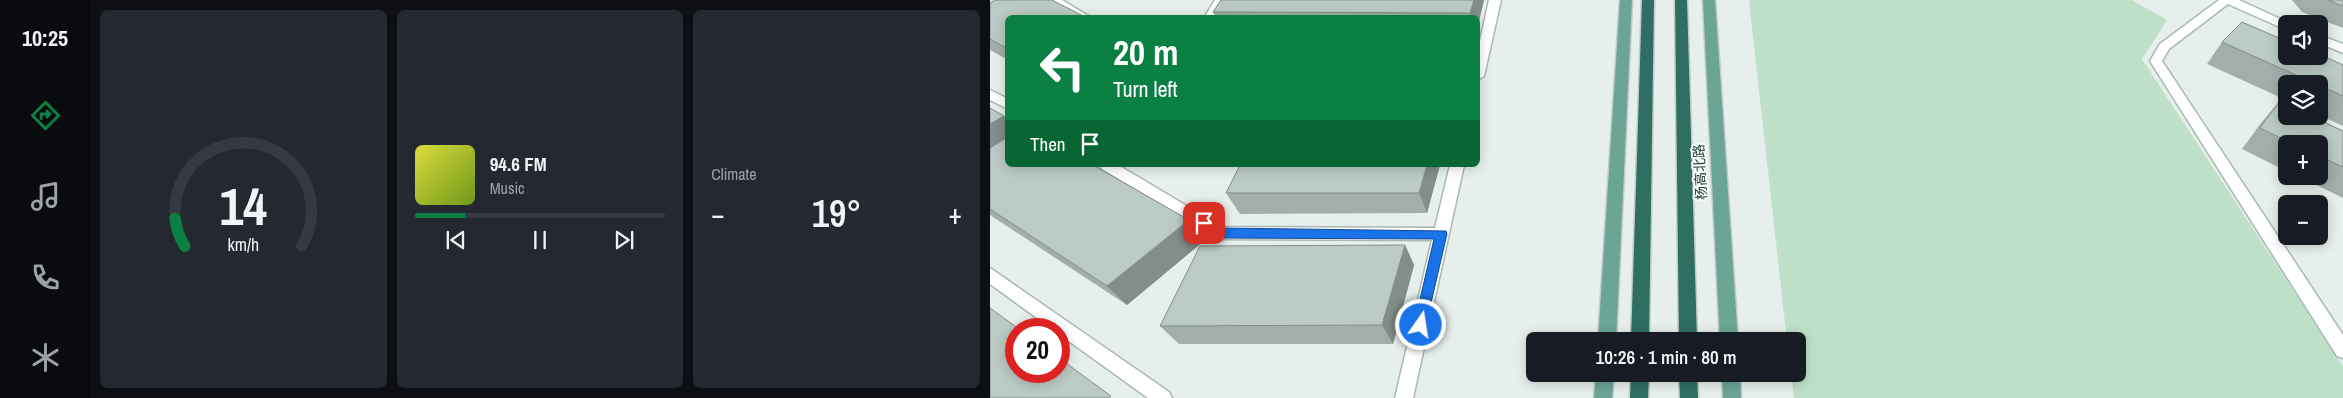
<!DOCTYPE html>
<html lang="en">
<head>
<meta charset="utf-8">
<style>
  body { margin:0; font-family:"Archivo Narrow","Noto Sans SC",sans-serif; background:#242831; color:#f1f3f6; height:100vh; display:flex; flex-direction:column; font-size:19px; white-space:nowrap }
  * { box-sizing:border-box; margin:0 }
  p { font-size:16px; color:#9ea1a6 }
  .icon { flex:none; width:28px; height:28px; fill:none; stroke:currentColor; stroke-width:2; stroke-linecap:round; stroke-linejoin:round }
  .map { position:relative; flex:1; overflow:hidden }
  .sheet { display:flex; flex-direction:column; gap:10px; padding:10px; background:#0d0f14; width:900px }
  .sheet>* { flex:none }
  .top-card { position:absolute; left:15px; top:15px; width:475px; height:152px; border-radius:8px; box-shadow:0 2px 12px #0003; background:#0b8043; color:#fff; overflow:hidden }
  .tools { position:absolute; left:1288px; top:15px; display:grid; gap:10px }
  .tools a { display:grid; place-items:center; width:50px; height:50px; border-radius:8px; background:#171b24; box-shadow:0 2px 12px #0003; font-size:25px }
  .speed { position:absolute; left:15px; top:318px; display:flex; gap:10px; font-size:25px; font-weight:700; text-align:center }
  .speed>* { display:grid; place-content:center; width:65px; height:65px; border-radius:50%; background:#171b24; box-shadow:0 2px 12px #0003; line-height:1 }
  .speed .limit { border:8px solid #d22; background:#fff; color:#111 }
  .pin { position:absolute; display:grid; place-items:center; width:42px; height:42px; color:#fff; margin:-21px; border-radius:10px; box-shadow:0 2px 8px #0006 }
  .me { position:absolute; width:55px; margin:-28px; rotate:13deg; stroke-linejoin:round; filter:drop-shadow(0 0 4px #0008) }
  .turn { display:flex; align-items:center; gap:18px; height:105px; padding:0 25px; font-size:22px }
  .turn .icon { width:65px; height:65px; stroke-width:2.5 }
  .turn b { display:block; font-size:35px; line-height:42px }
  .then { display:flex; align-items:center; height:48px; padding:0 25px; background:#0003; gap:10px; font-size:19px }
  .big { font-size:38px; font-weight:600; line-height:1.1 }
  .sheet .card { flex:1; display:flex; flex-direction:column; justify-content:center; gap:8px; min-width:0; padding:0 18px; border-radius:8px; background:#242831 }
  .sheet .dial { align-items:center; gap:0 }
  .dial svg { height:130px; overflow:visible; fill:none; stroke:#363941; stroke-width:7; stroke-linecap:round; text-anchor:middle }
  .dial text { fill:#f1f3f6; stroke:none }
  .song { display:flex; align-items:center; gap:15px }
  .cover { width:60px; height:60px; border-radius:8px; background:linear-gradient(135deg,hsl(60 70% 55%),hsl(80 70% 35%)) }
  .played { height:5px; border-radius:2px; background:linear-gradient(90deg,#0b8043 20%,#363941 20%) }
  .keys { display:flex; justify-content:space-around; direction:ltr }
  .heat { display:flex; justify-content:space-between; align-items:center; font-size:28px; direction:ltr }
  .sheet .tiles { flex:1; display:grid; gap:10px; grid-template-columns:repeat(3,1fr) }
  .trip { position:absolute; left:536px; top:332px; width:280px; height:50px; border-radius:8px; background:#171b24; box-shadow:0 2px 12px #0003; font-weight:600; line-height:50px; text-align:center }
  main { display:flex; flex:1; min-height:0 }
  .dock { display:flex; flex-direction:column; width:90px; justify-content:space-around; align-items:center; background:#090b0e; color:#9ea1a6 }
  .dock .icon { width:35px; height:35px }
  .dock .selected { color:#0b8043 }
  .dock b { font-size:22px; color:#f1f3f6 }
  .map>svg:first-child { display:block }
  .green { fill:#bfe0c8 }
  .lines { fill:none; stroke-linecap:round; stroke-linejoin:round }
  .minor-casing { stroke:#a8b8b2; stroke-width:3 }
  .major-casing { stroke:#c2cac8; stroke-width:3 }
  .highway-casing { stroke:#c2cac8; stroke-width:3 }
  .minor { fill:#fff; fill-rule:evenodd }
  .major { fill:#6aa596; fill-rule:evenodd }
  .highway { fill:#2f6f62; fill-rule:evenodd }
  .wall { fill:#a1aea9 }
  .shaded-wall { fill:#838d89 }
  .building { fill:#bbcac4; stroke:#838d89 }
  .route { fill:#1a73e8; stroke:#114b97 }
  .labels { text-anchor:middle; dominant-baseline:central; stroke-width:4; stroke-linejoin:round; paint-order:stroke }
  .street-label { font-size:14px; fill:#24423a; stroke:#f7fbf9 }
</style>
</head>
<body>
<main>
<nav class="dock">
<b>10:25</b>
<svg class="icon selected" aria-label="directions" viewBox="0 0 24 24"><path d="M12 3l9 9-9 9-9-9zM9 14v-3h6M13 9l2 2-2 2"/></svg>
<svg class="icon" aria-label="music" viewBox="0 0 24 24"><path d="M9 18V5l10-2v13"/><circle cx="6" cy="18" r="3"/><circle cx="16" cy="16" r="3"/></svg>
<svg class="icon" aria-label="phone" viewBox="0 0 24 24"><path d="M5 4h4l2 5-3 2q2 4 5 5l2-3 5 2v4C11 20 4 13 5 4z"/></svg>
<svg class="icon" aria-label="climate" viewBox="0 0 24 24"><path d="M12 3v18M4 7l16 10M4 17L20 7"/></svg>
</nav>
<section class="sheet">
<div class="tiles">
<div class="card dial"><svg viewBox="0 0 100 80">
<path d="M14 69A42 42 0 1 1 86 69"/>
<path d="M14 69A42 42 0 0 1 8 52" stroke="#0b8043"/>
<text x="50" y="56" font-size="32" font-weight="700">14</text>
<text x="50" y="72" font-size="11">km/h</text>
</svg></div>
<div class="card">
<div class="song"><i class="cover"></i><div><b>94.6 FM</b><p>Music</p></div></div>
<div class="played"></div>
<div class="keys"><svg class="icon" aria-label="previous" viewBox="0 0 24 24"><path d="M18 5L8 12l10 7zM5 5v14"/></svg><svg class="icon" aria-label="pause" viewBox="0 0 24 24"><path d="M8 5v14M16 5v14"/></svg><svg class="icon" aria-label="next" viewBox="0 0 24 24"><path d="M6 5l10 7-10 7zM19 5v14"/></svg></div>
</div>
<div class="card"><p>Climate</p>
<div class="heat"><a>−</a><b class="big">19°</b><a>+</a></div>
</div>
</div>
</section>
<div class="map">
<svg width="1353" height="398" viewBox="0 0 1353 398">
  <rect width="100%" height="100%" fill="#e6efeb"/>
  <path class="green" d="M759,0H1142L1177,20L1152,59L1353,366V398H804L801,374H808V341H797Z"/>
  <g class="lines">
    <defs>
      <path id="minor" d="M57,0H72L102,18H86Z
        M225,0H237L226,18H214Z
        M499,0H511L494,76L488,80V50Z
        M1229,0H1249L1301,24H1296V29L1292,28L1238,4L1179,49L1172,61L1353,335V358L1347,356L1160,61L1170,44Z
        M1329,35L1353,44V53L1329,43Z
        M0,90L18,99V109L0,100Z
        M110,165H128L232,227L445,228L460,165H474L423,398H405L442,240L230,239L112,169Z
        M0,268L179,392L182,398H158L69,334V329H62L0,284Z"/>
      <path id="major" d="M630,0H642L626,341H608Z
        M713,0H725L748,341H730Z
        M606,374H624L622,398H604Z
        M732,374H750L751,398H733Z"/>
      <path id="highway" d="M652,0H664L659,341H641Z
        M685,0H697L707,341H689Z
        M641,374H659L658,398H640Z
        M689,374H707L708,398H690Z"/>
    </defs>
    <use href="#minor" class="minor-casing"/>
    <use href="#major" class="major-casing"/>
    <use href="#highway" class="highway-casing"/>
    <use href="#minor" class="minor"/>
    <use href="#major" class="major"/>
    <use href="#highway" class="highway"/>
  </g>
  <path class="wall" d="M231,0H494L488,25V18H226L223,12Z
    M1302,0H1353V28L1312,12Z
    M0,3L18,18V60L0,50Z
    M1232,42L1353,65V126L1329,115V84H1296V100L1217,64Z
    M1289,102L1353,131V198L1308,176H1329V144H1296V171L1252,149L1271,123Z
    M0,108L14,116L18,120V165L215,240L137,305L0,215Z
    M250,165H450L437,213L250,214L236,193Z
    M415,245L424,265L403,344H189L170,326Z"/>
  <path class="shaded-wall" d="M484,0H494L488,25V18H481L480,13Z
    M14,116L18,120V147L0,158V124Z
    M437,165H450L437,213L429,193Z
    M199,220L215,240L137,305L117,286Z
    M415,245L424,265L403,344L392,325Z"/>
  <path class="building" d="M5,0H62L97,18H18V49L0,39V3Z
    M231,0H484L480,13L223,12Z
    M1338,0H1353V6Z
    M1252,22L1296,41V56H1329V54L1353,65V96L1329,85V84H1326L1232,42Z
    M1289,102L1296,105V116H1321L1353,131V167L1329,156V144H1303L1270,128Z
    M0,108L14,116L0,124Z
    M18,137V165H103L199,220L117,286L0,209V148Z
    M250,165H437L429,193H236Z
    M415,245L392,325L170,326L210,246Z
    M0,308L29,329H26V371H69V358L121,396L119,398H0Z"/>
  <path class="route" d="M214,219L232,228L456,231L457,234L435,329H426L424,325L444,239L230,238L210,227V220Z"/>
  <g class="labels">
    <g class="street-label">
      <text transform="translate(710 172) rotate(-93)">杨高北路</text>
    </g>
  </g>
</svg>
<div class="tools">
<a><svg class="icon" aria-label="sound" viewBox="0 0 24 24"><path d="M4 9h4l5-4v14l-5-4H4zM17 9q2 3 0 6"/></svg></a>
<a><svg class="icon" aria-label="layers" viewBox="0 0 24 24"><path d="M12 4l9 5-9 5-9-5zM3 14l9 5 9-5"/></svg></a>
<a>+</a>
<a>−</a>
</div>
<div class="speed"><div class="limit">20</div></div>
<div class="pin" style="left:214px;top:223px;background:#d93025"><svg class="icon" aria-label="arrive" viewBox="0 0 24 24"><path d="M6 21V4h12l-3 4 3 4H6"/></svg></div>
<svg class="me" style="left:431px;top:325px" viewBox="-20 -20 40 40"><circle r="17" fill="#1a73e8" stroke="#fff" stroke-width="3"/><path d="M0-11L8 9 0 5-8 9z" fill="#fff"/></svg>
<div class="trip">10:26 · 1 min · 80 m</div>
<div class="top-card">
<div class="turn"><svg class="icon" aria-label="left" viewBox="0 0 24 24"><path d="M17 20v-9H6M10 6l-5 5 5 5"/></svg><div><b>20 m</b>Turn left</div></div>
<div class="then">Then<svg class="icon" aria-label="arrive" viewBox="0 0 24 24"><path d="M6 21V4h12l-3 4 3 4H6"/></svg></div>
</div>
</div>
</main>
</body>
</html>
